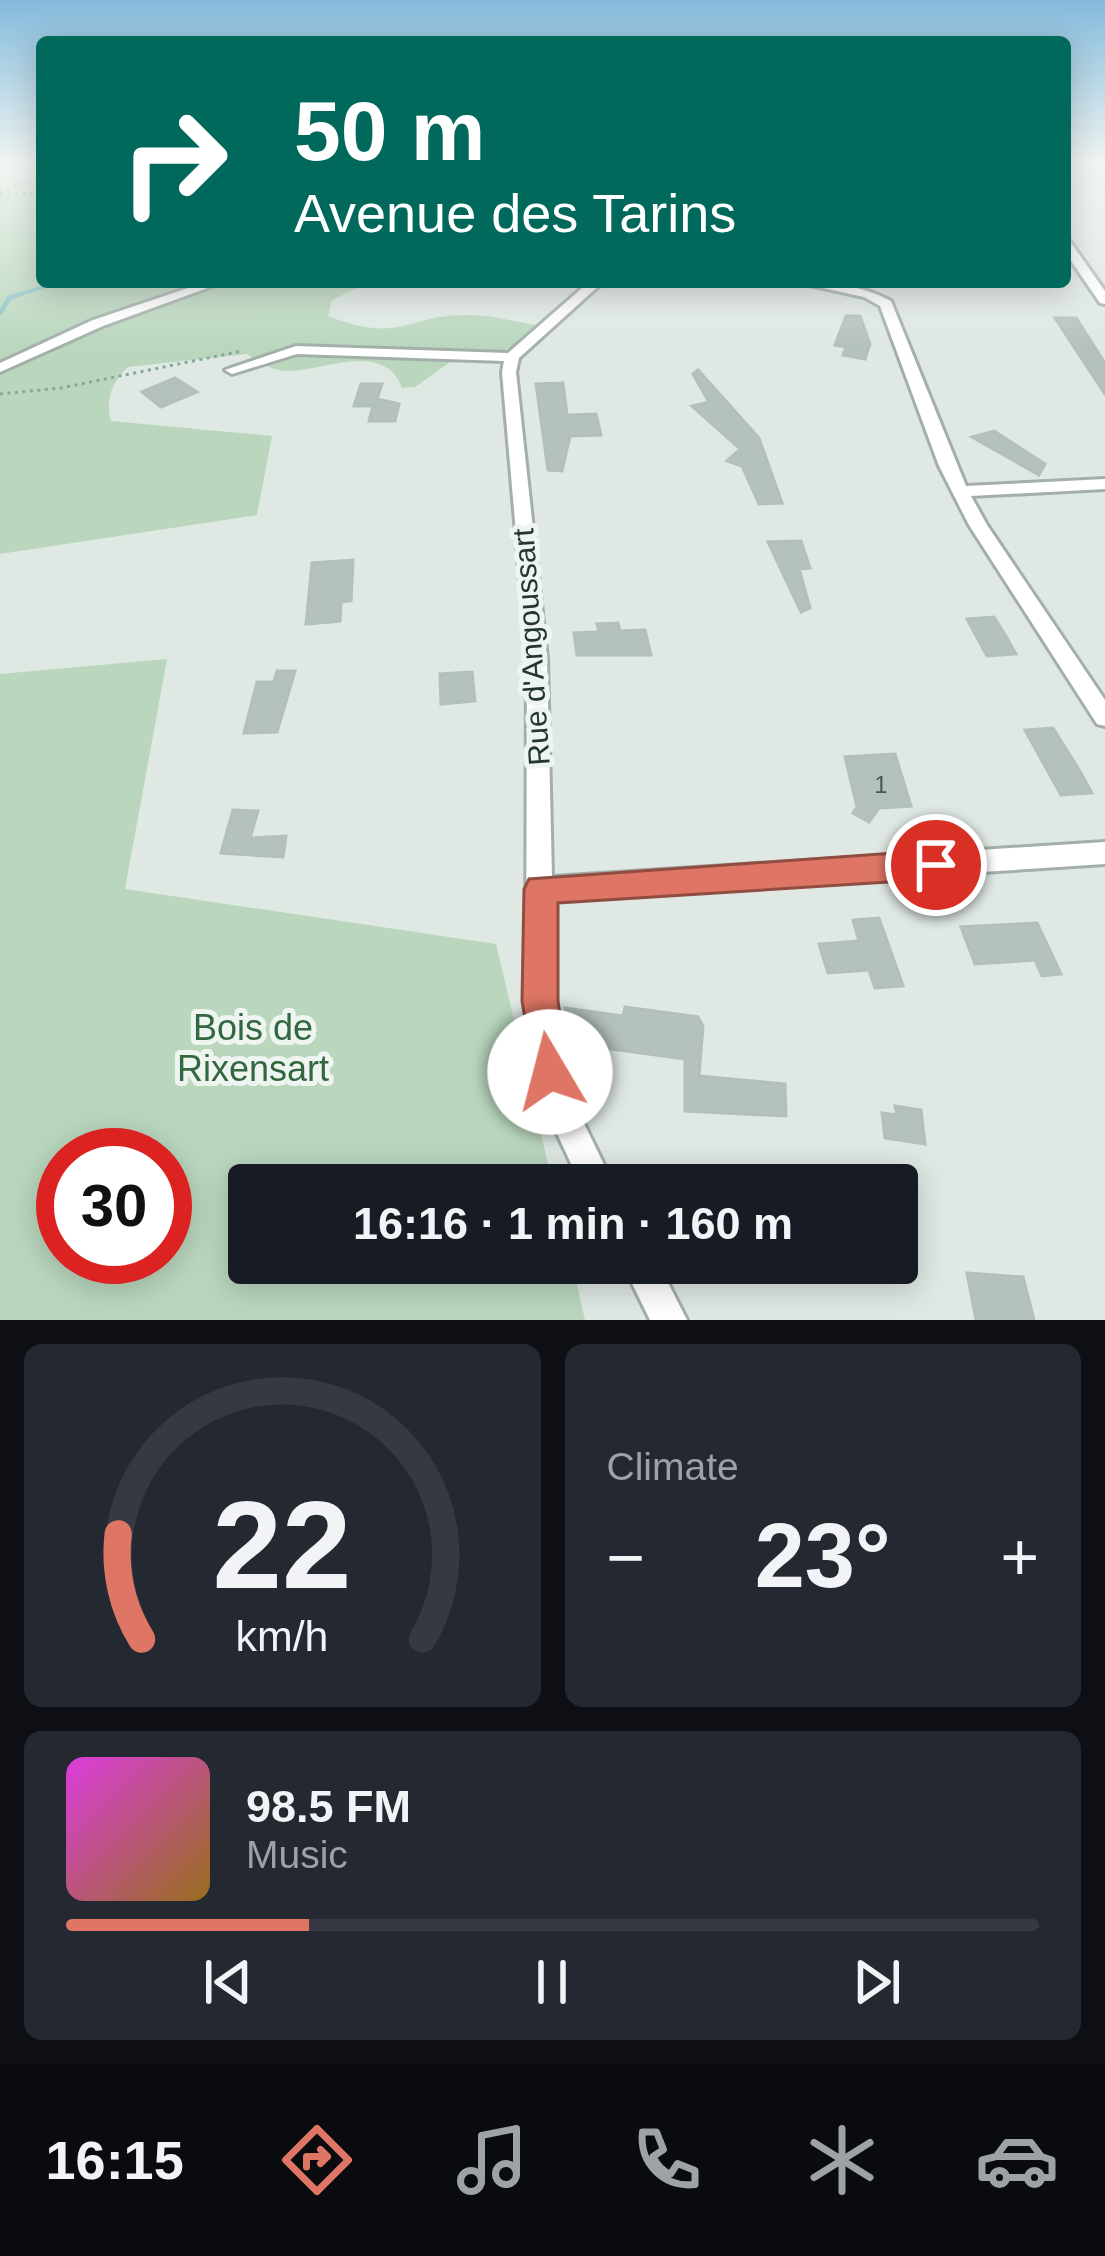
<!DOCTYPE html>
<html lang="en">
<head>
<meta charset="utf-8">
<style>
  body { margin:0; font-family:Arial,sans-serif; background:#242831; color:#f1f3f6; height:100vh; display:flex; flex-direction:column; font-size:45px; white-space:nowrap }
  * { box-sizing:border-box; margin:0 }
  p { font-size:39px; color:#9ea1a6 }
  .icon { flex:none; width:66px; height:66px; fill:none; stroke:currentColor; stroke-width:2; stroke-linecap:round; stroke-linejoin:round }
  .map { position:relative; height:1320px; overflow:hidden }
  .sheet { display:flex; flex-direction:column; gap:24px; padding:24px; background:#0d0f14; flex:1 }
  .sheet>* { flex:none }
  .guide { position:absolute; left:36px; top:36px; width:1035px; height:252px; border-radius:12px; box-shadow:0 6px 30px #0003; background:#00695c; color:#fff; overflow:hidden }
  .speed { position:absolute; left:36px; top:1128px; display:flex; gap:24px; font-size:60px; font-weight:700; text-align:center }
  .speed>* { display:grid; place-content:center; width:156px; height:156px; border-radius:50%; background:#171b24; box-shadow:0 6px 30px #0003; line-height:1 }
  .speed .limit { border:18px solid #d22; background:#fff; color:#111 }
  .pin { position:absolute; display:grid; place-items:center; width:102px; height:102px; color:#fff; margin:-51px; border:6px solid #fff; border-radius:50%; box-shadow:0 3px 12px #0007 }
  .me { position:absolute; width:132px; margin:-66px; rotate:352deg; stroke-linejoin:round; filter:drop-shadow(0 0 9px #0008) }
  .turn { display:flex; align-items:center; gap:42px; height:252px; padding:0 60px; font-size:54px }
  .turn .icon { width:156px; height:156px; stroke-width:2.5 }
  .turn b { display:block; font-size:84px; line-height:102px }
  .big { font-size:90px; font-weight:800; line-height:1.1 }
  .sheet .widget { flex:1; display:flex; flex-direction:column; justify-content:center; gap:18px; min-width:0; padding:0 42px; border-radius:18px; background:#242831 }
  .sheet .dial { align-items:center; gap:0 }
  .dial svg { height:312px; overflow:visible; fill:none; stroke:#363941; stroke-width:7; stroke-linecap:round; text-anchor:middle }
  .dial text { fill:#f1f3f6; stroke:none }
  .song { display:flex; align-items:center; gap:36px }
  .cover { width:144px; height:144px; border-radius:18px; background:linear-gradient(135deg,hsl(300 70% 55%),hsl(40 70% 35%)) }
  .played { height:12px; border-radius:6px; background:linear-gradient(90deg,#df7665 25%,#363941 25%) }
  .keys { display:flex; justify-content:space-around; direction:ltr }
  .heat { display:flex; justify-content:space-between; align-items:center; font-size:66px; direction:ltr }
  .sheet .tiles { flex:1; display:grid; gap:24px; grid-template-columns:1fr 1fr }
  .widget:last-child { grid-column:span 2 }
  .trip { position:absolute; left:228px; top:1164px; width:690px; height:120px; border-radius:12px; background:#171b24; box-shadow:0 6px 30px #0003; font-weight:800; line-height:120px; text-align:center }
  .tab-bar { display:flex; height:192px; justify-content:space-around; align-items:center; background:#090b0e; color:#9ea1a6 }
  .tab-bar .icon { width:84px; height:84px }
  .tab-bar .selected { color:#df7665 }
  .tab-bar b { font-size:54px; color:#f1f3f6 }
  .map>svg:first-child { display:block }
  .green { fill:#bad7be; fill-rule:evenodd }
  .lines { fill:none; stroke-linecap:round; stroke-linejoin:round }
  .stream-far1 { stroke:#8dc4c7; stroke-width:3 }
  .stream { stroke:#8dc4c7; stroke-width:4.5 }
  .building { fill:#b5c2bb; stroke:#b2c0b9; stroke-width:3 }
  .minor-casing { stroke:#a3afa9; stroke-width:6 }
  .path { stroke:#83a898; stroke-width:3; stroke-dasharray:3 4.5; stroke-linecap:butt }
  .minor { fill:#fff; fill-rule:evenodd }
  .route { fill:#df7665; stroke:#914d42; stroke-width:3 }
  .labels { text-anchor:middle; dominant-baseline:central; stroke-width:10; stroke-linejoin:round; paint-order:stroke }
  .number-label { font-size:24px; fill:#475951 }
  .street-label { font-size:30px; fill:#22362e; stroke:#eef5f1 }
  .near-park-label { font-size:36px; fill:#326740; stroke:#eef5f1 }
</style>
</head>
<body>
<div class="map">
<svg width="1105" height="1320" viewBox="0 0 1105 1320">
  <rect width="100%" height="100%" fill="#dfe8e3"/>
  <path class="green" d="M0,164H42V282H370L332,300L328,316C403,345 405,314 470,315C492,315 515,322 537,325L510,348L483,359L453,360L415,387L402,388C386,342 327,369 291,371C274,372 261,363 247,354L128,367C112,382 105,399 111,421L272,436L257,515L0,554Z
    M167,659L125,889L496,944L553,1185H249V1263H572L585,1320H0V674ZM165,1155V1257H63V1155Z"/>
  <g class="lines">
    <path class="stream-far1" d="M12,297L58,282"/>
    <path class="stream" d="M0,313L9,298L21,294"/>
  </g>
  <path class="building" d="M846,316H860L870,344L865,359L843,355L846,347L835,345Z
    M1055,318H1076L1105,363V394Z
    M698,370L759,438L782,503L759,504L742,466L727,461L740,449L692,406L709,402L693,374Z
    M175,378L197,392L161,407L142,392Z
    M563,383L567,415L596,414L601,435L570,436L562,471L548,470L536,384Z
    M361,384H382L377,399L399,404L395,421H369L373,406H354Z
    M994,431L1045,464L1039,475L972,437Z
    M801,541L810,568L799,569L810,608L801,612L768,542Z
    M353,560L351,601L341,602L340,621L306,624L312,563Z
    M994,617L1007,638L1016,654L987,656L967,619Z
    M618,623L620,631L645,630L651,655H577L574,633L599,632L597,624Z
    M277,671H295L277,732L244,733L257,682H274Z
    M472,672L475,701L441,704L440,674Z
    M1053,728L1078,768L1092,793L1061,795L1025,730Z
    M895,754L911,806L879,808L869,822L853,813L857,807L845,757Z
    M233,810L258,811L250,838L286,836L283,857L221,853Z
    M879,918L903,986L875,988L869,970L828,973L819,944L859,941L853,920Z
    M1037,923L1061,974L1042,976L1035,960L975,964L961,927Z
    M625,1007L698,1017L703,1026L699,1076L785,1084L786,1116L685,1111V1059L567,1043L565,1008L623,1016Z
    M895,1106L921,1110L925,1144L885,1138L882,1113L897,1115Z
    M967,1273L1023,1277L1034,1320H976Z"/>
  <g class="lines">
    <defs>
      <path id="minor" d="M1065,239L1069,240L1105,291V304L1100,303L1065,252Z
        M206,282H224L103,326L0,372V363L93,320Z
        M589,282H603L519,358L516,372L547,659L552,877L1105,842V864L552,900L554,1001L575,1105L614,1185H581L545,1108L526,1001L527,659L502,372L504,361L297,354L232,374L225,370L296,346L508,353Z
        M796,282C829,282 861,285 891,301L966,486L1105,479V489L971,496L987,525L1105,700V726L1097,724L969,525L939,466L880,306L864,297Z
        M622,1263H658L687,1320H650Z"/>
    </defs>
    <use href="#minor" class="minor-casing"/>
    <path class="path" d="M0,193L42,177
      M0,196L42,192
      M0,394L61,388L242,351"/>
    <use href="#minor" class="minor"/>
  </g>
  <linearGradient id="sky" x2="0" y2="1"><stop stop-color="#83badb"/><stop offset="0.47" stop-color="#f1f5f2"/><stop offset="1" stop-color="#f1f5f2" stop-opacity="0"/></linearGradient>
  <rect width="1105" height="348" fill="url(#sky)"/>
  <path class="route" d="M936,850L948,855L953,865L948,875L936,879L558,903V1001L569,1072L563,1085L550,1091L536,1085L522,1001L524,889L529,879Z"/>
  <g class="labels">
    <g class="number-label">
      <text x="881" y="784">1</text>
    </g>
    <g class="street-label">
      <text transform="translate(531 647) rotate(-94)">Rue d'Angoussart</text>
    </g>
    <g class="near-park-label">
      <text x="253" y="1027">Bois de<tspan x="253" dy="41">Rixensart</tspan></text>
    </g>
  </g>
</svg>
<div class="speed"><div class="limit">30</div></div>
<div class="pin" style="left:936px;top:865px;background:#d93025"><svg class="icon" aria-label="arrive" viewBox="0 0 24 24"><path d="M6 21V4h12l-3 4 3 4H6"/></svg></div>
<svg class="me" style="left:550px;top:1072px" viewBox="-20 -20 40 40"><circle r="19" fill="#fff"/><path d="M0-13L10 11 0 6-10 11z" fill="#df7665"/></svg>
<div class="trip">16:16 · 1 min · 160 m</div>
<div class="guide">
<div class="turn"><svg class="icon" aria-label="right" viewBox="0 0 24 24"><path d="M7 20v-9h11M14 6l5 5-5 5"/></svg><div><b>50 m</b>Avenue des Tarins</div></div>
</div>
</div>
<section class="sheet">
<div class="tiles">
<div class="widget dial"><svg viewBox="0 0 100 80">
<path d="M14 69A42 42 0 1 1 86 69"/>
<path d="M14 69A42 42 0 0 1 8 42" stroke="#df7665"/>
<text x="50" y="56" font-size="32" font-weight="700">22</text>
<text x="50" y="72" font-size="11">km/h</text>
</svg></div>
<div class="widget"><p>Climate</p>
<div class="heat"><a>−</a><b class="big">23°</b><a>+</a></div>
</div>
<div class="widget">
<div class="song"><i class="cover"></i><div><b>98.5 FM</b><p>Music</p></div></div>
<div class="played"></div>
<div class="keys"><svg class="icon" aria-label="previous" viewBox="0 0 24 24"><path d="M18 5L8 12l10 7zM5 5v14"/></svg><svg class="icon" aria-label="pause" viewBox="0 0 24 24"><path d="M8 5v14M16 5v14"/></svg><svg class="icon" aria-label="next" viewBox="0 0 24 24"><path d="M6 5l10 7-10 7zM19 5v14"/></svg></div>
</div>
</div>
</section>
<nav class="tab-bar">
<b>16:15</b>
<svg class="icon selected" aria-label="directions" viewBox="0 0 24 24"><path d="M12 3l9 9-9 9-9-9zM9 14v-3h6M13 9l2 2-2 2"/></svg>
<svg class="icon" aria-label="music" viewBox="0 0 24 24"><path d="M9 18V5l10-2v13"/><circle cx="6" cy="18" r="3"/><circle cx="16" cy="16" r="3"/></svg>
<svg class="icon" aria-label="phone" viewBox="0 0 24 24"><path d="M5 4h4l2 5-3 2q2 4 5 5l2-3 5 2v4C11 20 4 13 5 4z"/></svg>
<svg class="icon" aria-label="climate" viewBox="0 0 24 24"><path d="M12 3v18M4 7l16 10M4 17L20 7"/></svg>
<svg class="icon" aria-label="car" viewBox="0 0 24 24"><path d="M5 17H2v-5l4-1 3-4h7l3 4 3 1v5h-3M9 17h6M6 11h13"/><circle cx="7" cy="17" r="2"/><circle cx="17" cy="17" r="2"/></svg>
</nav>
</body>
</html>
